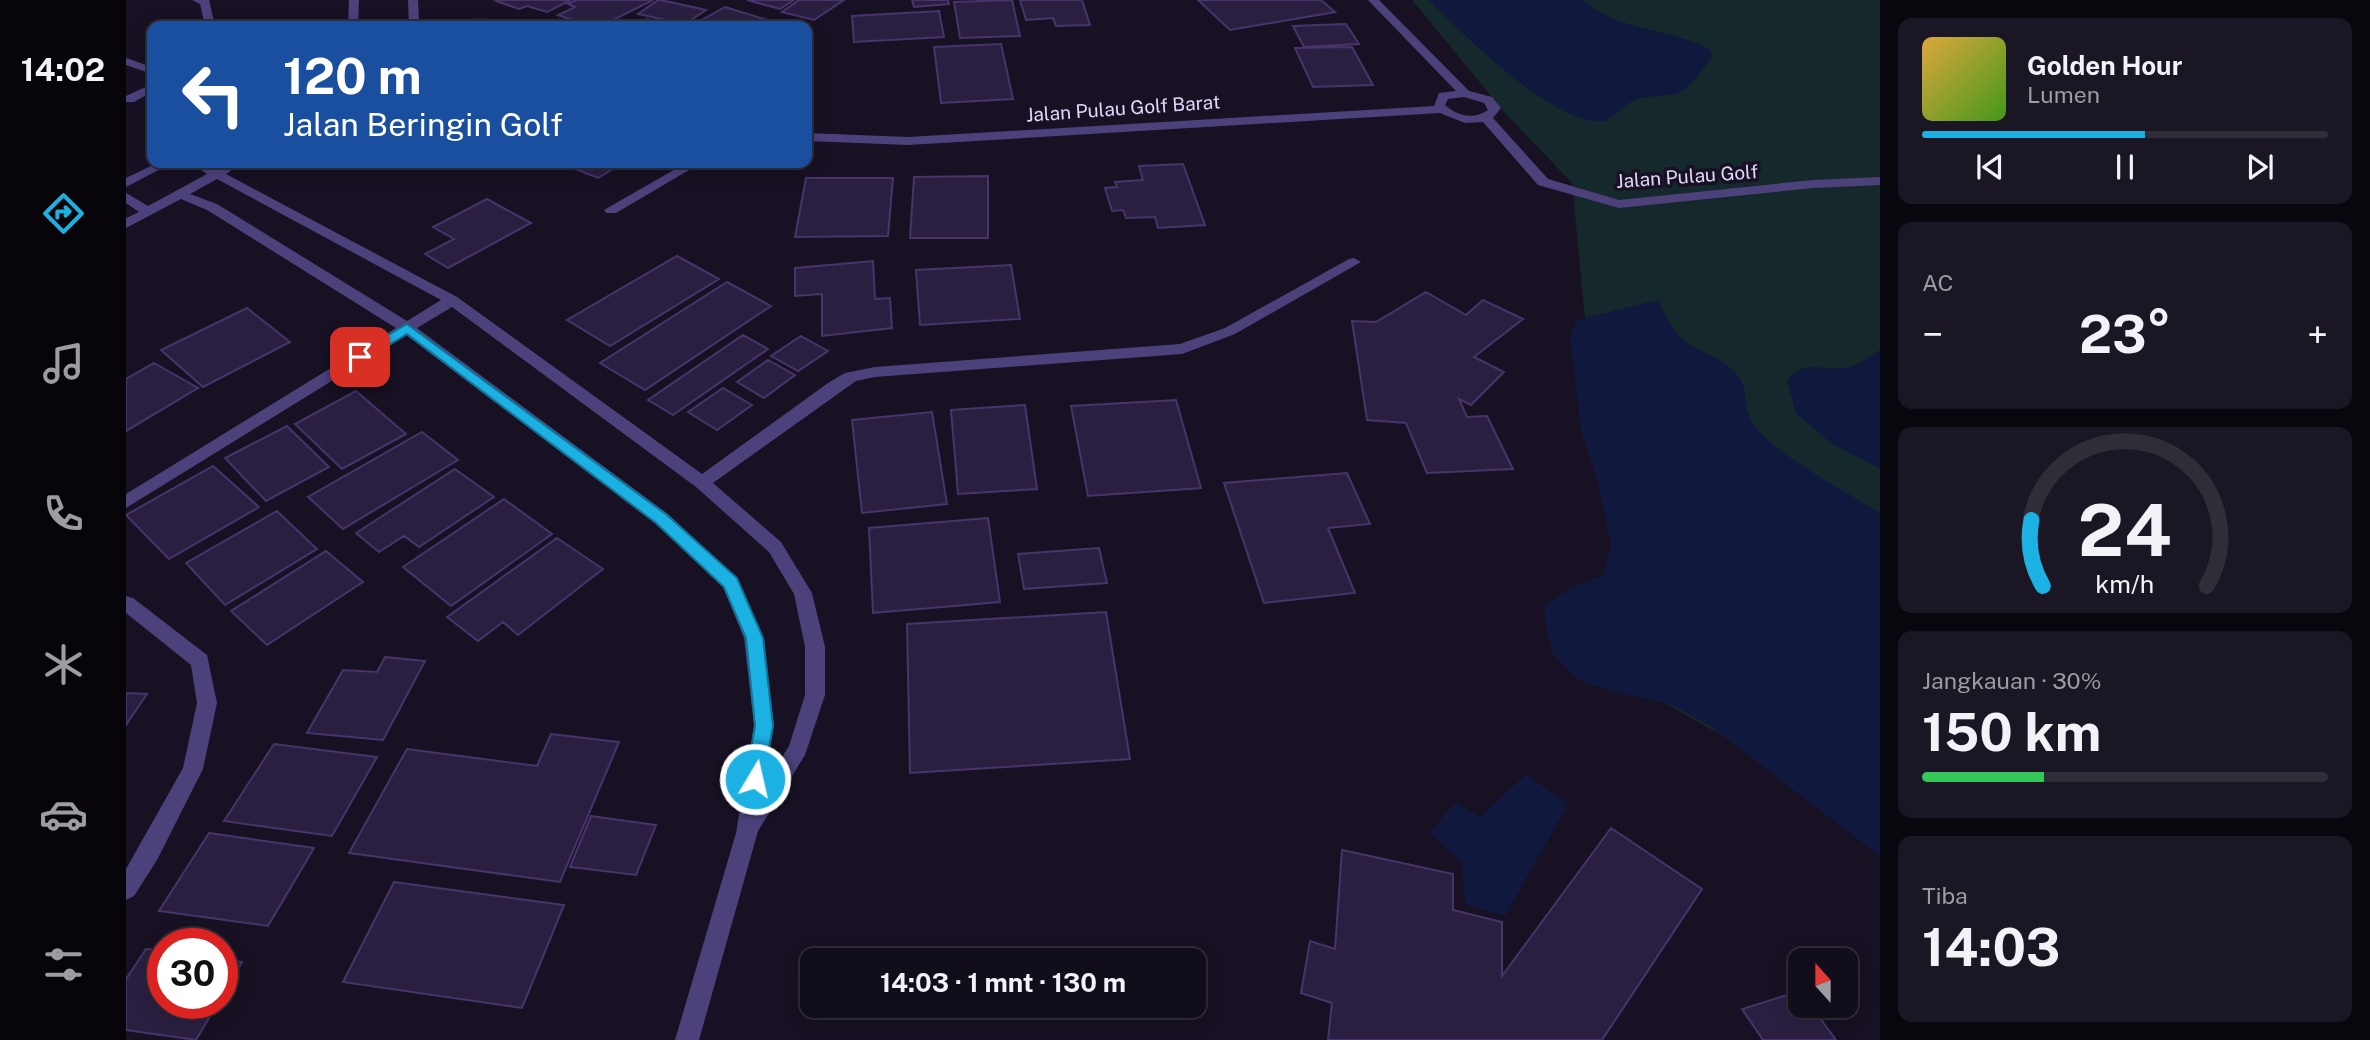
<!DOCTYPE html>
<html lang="id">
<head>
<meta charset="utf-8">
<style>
  body { margin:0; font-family:"Public Sans",sans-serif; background:#1a1623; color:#f1f3f6; height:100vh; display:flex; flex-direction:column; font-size:26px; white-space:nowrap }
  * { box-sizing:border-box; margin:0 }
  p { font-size:23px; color:#9c9ca2 }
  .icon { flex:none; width:38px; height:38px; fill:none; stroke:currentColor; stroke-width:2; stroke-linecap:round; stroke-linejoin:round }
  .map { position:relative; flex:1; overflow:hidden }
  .side { display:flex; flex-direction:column; gap:18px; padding:18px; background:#09070e; width:490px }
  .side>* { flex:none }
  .banner { position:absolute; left:21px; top:21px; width:665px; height:147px; border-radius:14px; box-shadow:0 4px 18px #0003,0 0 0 2px #302d39; background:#1a4fa0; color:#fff; overflow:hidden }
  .needle { width:46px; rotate:339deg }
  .tools { position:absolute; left:1662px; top:948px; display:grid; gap:14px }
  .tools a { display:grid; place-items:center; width:70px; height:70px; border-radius:14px; background:#110d1a; box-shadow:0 4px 18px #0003,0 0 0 2px #302d39; font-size:35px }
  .speed { position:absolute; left:21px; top:928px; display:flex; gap:14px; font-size:35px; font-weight:700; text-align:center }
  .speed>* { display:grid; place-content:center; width:91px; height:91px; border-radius:50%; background:#110d1a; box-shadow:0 4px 18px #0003,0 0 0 2px #302d39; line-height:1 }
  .speed .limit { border:10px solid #d22; background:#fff; color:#111 }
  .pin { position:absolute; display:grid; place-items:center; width:60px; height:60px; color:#fff; margin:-30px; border-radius:14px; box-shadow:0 4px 10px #0006 }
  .me { position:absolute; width:77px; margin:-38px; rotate:9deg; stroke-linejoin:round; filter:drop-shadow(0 0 5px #0008) }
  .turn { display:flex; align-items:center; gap:24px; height:147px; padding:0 21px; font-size:32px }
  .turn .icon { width:91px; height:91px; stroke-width:2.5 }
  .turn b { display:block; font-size:49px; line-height:60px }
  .big { font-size:52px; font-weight:700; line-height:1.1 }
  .side .tile { flex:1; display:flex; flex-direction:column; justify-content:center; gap:10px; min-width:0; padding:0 24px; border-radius:14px; background:#1a1623 }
  .side .dial { align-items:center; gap:0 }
  .dial svg { height:182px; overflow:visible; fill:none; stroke:#302d39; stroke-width:7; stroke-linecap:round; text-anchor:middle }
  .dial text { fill:#f1f3f6; stroke:none }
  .song { display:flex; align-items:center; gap:21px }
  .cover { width:84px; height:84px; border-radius:10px; background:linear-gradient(135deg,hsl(40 70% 55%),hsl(100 70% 35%)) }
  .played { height:7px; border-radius:4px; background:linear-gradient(90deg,#1bb1e3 55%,#302d39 55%) }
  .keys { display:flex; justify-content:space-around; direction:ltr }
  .heat { display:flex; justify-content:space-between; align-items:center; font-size:38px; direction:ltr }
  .charge { height:10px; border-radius:5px; background:linear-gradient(90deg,#34c759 30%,#302d39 0) }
  .trip { position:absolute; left:674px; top:948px; width:406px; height:70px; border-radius:14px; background:#110d1a; box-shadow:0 4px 18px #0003,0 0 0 2px #302d39; font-weight:700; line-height:70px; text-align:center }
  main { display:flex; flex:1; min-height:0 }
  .tabs { display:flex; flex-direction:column; width:126px; justify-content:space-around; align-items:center; background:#07050a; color:#9c9ca2 }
  .tabs .icon { width:49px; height:49px }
  .tabs .on { color:#1bb1e3 }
  .tabs b { font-size:32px; color:#f1f3f6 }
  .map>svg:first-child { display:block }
  .green { fill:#15292c }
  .water { fill:#10193d }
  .building { fill:#2b1f41; stroke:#47346b; stroke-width:2 }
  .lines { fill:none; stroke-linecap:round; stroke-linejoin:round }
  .minor { fill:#4d417c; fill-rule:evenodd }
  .route { fill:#1bb1e3; stroke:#127394; stroke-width:2 }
  .labels { text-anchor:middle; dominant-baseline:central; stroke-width:7; stroke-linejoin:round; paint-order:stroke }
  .far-street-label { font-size:19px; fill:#e1d7fa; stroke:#171123 }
</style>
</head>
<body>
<main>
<nav class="tabs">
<b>14:02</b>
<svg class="icon on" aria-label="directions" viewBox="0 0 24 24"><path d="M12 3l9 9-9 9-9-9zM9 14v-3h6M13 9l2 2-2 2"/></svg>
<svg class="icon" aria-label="music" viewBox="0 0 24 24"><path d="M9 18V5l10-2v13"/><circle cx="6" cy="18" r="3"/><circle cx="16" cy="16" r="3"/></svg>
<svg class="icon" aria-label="phone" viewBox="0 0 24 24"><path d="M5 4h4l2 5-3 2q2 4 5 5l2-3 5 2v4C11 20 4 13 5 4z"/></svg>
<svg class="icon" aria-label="climate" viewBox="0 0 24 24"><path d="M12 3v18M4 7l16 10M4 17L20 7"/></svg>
<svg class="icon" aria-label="car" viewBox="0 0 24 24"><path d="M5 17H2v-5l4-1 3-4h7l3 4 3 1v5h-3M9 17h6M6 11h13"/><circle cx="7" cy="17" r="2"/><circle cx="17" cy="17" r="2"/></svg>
<svg class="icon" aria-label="filters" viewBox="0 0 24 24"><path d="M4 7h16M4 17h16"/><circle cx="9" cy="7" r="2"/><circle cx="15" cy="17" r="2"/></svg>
</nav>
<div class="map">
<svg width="1754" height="1040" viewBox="0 0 1754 1040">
  <rect width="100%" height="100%" fill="#171123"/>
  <path class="green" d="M1286,0H1754V836L1709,799L1464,661L1490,536L1458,309L1446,183L1380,114Z"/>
  <path class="water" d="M1302,0H1457C1493,32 1545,28 1585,50L1586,57C1576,70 1565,89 1549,94C1537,97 1524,95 1512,99C1499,103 1490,116 1481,120C1437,135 1332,29 1302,0Z
    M1532,300C1541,318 1548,336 1567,346C1580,354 1597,360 1608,371C1625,389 1616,403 1625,420C1639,449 1724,494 1754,513V856L1584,726L1544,704L1488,692L1451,680L1427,654L1419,622V606L1445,587L1478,575L1485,544L1471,479L1455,430L1444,337L1451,320Z
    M1754,350V469L1706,444L1670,413L1661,381C1675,358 1702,372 1724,367C1735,364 1744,356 1754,350Z
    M1400,774L1442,804L1379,916L1339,904L1336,863L1304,833L1329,802L1354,817Z"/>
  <path class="building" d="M373,0H445L421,12L401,6L393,9L370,1Z
    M450,0H527L475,26H463L432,15L449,7L442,4Z
    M532,0H535L580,10L559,24L512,14Z
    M621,0H668L654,9Z
    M673,0H718L688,20L656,12Z
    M786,0H822L823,4L788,7Z
    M886,0L894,36L834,38L828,2Z
    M894,0H956L964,25L930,26L927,18L900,20Z
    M1072,0H1195L1209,12L1104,30Z
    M599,7L648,22L641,26H565Z
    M813,11L818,37L728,42L726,16Z
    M521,19L544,26H507Z
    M1220,24L1233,44L1178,47L1167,26Z
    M875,44L887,99L815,103L808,47Z
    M1226,47L1247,85L1187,87L1169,48Z
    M434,163H497L472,178Z
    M1057,164L1079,225L1032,228L1029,217L1000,218L997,210L986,211L979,188L991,187L989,182L1017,180L1013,166Z
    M862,176V238H784L788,177Z
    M680,178H767L762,236L669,237Z
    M361,199L405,223L322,268L299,254L328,239L307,227Z
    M551,256L593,279L484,346L441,320Z
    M747,261L749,299L764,298L766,328L696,336V294L669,296V268Z
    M885,265L894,319L794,325L790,270Z
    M601,282L645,306L519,390L474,363Z
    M1300,292L1340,315L1357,300L1397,319L1348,357L1378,372L1345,405L1333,399L1341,417L1361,416L1387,469L1301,473L1280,423L1241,420L1226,321L1250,322Z
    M121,308L164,342L77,387L35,350Z
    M617,335L642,349L547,415L522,400Z
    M675,336L702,351L672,371L645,356Z
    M642,360L669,375L638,398L611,382Z
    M28,363L72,388L0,431V379Z
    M597,388L626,405L591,430L562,412Z
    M230,391L280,434L216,469L169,424Z
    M1050,400L1075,488L962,496L945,406Z
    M899,405L911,489L832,494L825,410Z
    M806,412L821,504L736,513L726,420Z
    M161,426L203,467L140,501L99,458Z
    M296,432L332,460L217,529L182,497Z
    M87,466L133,507L43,559L0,515Z
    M329,469L368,497L293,547L278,536L253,552L230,533Z
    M1221,473L1244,524L1202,528L1229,593L1138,603L1098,483Z
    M378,499L426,534L325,606L277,567Z
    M151,511L191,549L99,605L60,563Z
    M862,518L874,602L747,613L743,528Z
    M431,538L477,569L392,635L377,622L352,641L321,617Z
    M973,548L981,583L898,589L892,554Z
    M200,551L237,582L141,645L105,611Z
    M980,612L1004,759L784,773L781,624Z
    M259,657L299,661L257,740L181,733L217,670L251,672Z
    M0,693L21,694L0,725Z
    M425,734L493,742L434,882L223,853L281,749L411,766Z
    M148,744L251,757L206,836L98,821Z
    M465,816L530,825L510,875L444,867Z
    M1485,828L1576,889L1476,1040H1202L1206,1003L1175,993L1184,941L1209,949L1216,850L1327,874V910L1376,922V976Z
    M83,833L188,848L142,926L33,911Z
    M268,882L438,905L396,1008L217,982Z
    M20,949L37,951V1003H92L70,1040L0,1030V979Z
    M96,959L116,962L96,995Z
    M1674,991L1675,1006H1685L1710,1040H1637L1616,1009Z"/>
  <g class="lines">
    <path class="minor" d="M66,0H83L89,26H79L74,4Z
      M223,0H233L232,26H222Z
      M282,0H292L293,21C319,23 373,12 393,26H283Z
      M1242,0H1253L1343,91L1366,97L1375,108L1367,118L1422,179L1493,200L1687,180L1754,177V185L1687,188L1493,208L1412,185L1357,122L1339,123L1314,113L782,145L681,141V133L782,137L1308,106L1313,93L1330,91ZM1338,97L1358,103L1362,110C1348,120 1331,116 1319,105L1322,99Z
      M0,58L26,67V74L0,65Z
      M26,84V92L8,102H0V96Z
      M31,163H46L0,187V178Z
      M65,163H80L91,168L101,163H116L100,174L331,297L576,474L702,383L719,373L749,367L1054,344L1099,328L1223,259L1228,258L1235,262L1109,334L1056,354L749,377L730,381L587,483L655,542L686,593L699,647V695L679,755L632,831L573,1040H549L610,833L628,725L618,638L597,587L530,524L280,335L0,508V494L270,328L81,210L55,199L0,228V218L13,212L0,203V193L22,206L81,174ZM91,179L315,300L281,321L91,204L64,194ZM326,307L570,487L643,552L668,594L679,647V695L663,746L639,784L648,725L638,638L611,578L542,514L291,328Z
      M560,163H575L490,213H480L478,210Z
      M0,596L7,598L81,655L91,703L77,769L31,860L8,896L0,900V869L57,768L71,703L65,665L0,613Z"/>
  </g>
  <path class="route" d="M281,324L541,515L611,578L637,638L647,726L636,785L629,788L623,785L620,779L629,726L620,638L598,587L530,523L281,334L239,360H230V354Z"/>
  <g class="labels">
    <g class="far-street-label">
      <text transform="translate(997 108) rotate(-4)">Jalan Pulau Golf Barat</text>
      <text transform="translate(1561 176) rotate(-4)">Jalan Pulau Golf</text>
    </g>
  </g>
</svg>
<div class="tools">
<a><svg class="needle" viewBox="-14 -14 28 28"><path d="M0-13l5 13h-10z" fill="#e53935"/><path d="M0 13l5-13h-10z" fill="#9c9ca2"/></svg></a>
</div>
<div class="speed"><div class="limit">30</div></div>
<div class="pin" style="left:234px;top:357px;background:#d93025"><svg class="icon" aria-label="arrive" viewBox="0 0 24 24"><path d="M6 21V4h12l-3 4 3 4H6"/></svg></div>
<svg class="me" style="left:629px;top:779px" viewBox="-20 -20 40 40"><circle r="17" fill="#1bb1e3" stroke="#fff" stroke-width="3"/><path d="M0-11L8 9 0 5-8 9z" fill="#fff"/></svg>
<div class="trip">14:03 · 1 mnt · 130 m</div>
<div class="banner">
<div class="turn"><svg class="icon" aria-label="left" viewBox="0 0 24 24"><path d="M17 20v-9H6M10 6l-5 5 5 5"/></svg><div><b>120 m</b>Jalan Beringin Golf</div></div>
</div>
</div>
<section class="side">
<div class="tile">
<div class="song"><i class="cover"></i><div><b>Golden Hour</b><p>Lumen</p></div></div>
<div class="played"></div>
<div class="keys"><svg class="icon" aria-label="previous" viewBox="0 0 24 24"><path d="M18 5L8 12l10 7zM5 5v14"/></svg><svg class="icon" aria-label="pause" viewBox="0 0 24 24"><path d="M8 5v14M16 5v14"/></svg><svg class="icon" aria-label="next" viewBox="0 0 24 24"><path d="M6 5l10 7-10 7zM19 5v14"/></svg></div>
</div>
<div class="tile"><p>AC</p>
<div class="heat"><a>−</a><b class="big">23°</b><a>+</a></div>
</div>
<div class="tile dial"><svg viewBox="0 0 100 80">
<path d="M14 69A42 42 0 1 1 86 69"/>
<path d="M14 69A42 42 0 0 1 9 40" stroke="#1bb1e3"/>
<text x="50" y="56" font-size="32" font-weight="700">24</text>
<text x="50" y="72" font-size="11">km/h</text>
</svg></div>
<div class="tile"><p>Jangkauan · 30%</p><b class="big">150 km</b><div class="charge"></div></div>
<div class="tile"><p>Tiba</p><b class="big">14:03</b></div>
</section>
</main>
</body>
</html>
